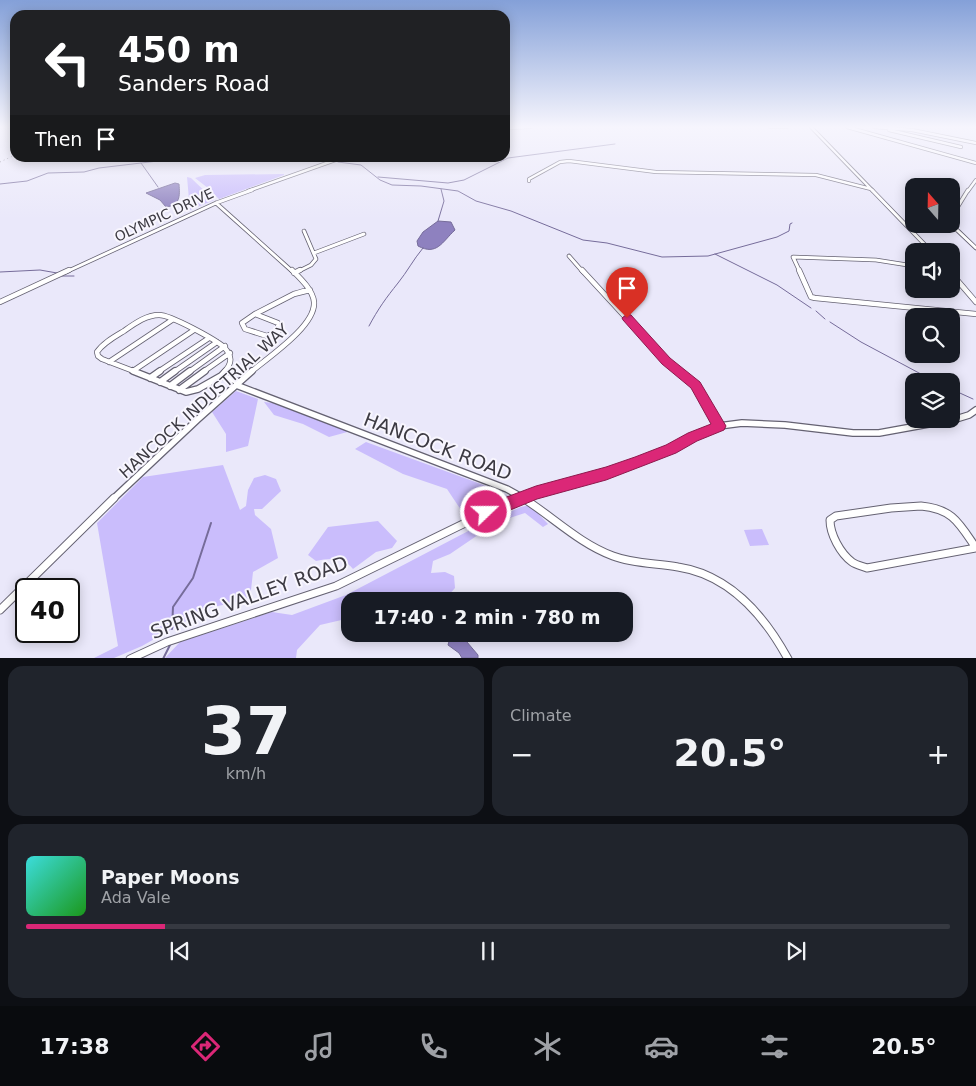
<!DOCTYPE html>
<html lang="en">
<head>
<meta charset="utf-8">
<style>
  body { margin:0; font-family:"DejaVu Sans",sans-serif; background:#20242c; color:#f1f3f6; height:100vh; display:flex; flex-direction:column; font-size:19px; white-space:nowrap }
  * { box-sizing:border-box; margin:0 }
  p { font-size:16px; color:#9ea1a6 }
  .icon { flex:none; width:28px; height:28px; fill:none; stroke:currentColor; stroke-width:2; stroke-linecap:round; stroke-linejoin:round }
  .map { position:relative; height:658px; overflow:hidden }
  .panel { display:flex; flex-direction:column; gap:8px; padding:8px; background:#0d0f14; flex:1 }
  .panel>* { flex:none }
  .top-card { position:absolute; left:10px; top:10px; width:500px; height:152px; border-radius:15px; box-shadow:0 2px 12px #0003; background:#202124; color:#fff; overflow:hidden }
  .needle { width:32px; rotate:340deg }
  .fabs { position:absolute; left:905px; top:178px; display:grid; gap:10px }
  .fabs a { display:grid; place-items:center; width:55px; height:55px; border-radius:10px; background:#171b24; box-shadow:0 2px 12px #0003; font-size:25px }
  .speed { position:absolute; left:15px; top:578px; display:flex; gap:10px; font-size:25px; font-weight:700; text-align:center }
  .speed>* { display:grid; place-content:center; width:65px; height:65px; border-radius:50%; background:#171b24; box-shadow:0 2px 12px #0003; line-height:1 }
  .speed .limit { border:2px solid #111; border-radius:8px; background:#fff; color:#111 }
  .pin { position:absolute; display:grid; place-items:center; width:42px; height:42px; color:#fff; margin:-51px -21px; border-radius:50% 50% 50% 0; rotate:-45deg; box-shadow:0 0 5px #0007 }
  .pin .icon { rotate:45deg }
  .me { position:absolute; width:55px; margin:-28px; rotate:68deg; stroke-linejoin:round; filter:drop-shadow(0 0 4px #0008) }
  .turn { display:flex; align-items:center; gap:18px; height:105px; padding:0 25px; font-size:22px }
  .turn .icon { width:65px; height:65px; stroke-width:2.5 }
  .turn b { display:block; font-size:35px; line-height:42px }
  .then { display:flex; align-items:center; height:48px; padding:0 25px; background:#0003; gap:10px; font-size:19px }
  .big { font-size:38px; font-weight:600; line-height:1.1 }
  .panel .card { flex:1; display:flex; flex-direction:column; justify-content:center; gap:8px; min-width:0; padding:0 18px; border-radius:15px; background:#20242c }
  .panel .dial { align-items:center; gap:0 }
  .dial b { font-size:65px; line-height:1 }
  .song { display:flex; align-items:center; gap:15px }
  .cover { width:60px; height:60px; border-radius:8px; background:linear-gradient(135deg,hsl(180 70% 55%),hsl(120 70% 35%)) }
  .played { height:5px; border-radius:2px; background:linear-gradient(90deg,#db2777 15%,#363941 15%) }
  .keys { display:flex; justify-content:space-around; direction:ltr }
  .heat { display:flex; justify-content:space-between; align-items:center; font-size:28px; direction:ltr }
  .panel .tiles { flex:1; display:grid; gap:8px; grid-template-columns:1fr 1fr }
  .card:last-child { grid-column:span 2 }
  .trip { position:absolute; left:341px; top:592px; width:292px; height:50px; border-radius:15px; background:#171b24; box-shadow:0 2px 12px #0003; font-weight:600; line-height:50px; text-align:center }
  .menu { display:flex; height:80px; justify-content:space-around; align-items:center; background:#090b0e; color:#9ea1a6 }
  .menu .icon { width:35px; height:35px }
  .menu .selected { color:#db2777 }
  .menu b { font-size:22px; color:#f1f3f6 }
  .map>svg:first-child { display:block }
  .green { fill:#cabdfc }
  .water { fill:#8e81bf; stroke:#766c9a }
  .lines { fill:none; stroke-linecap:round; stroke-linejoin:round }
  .stream-far1 { stroke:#766c9a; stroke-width:1 }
  .stream { stroke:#766c9a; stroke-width:2 }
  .minor-far4-casing { stroke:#656272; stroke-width:4 }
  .minor-far3-casing { stroke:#656272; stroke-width:4.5 }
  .minor-far2-casing { stroke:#656272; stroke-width:6 }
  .minor-far1-casing { stroke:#656272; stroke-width:8 }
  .minor-casing { stroke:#656272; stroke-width:9 }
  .minor-far4 { stroke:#fff; stroke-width:2.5 }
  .minor-far3 { stroke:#fff; stroke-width:3 }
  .minor-far2 { stroke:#fff; stroke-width:4.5 }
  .minor-far1 { stroke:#fff; stroke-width:5.5 }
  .minor { stroke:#fff; stroke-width:7 }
  .rail { stroke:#7a7883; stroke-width:1; stroke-dasharray:1 3; stroke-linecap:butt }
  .route { fill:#db2777; stroke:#8e194d }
  .labels { text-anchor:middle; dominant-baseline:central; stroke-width:4; stroke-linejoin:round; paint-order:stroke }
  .far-street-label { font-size:14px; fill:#3d3b43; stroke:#f8f6fe }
  .street-label { font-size:16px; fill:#3d3b43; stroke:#f8f6fe }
  .near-street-label { font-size:19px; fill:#3d3b43; stroke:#f8f6fe }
</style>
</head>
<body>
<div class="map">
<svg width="976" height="659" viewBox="0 0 976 659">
  <rect width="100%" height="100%" fill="#eae8fa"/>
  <path class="green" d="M205,175L284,174V175L219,199L208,188L195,178Z
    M187,177L191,178L214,200L190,210Z
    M236,391L258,399L248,446L226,452V434L212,412Z
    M264,402L273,403L351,431L329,437L303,424L274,415Z
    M366,442L489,487L508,496L463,513L447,489L403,474L355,449Z
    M223,465L240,510L246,506L248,490L254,478L265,475L276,479L281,491L262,509H254L255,515L271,529L278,558L253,572L250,599L209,608L142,646L114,658H94L118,646L97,523L143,477Z
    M530,505L548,524L543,527L525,513L497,522L450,554L433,561L431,573L445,572L454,576L455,588L446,598L429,601H350V618L320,625L297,650L296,658L164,659L180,642L272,612L292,615L346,595L474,528L521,507Z
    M378,521L397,541L392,548L376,552L353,569C343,557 330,558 316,561L308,555L328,527Z
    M762,529L769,545L750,546L744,530Z"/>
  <path class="water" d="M175,183L179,184C180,197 180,205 166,207L160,200L146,193Z
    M438,221L451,222L455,230C442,242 437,256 418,246L417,241L423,232Z
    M451,634L461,635L478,655V658H462L459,653L448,645Z"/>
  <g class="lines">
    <path class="stream-far1" d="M215,158L226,161L327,159
      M161,160L166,158
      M338,162L361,165L380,180L392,185L421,186L458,191L476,201L511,211L583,240L607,243L662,257L708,256L777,237L789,231L790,224L792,223
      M141,163L158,187
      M378,177L448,183L464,180L508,158L615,144
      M0,184L27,181L48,173L84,172L99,168L183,158
      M438,221L444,201L441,189
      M715,254L777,285L811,308
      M0,272L40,270L57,273
      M62,276H74
      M816,311L825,319
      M830,322L861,342L934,381
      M369,326C378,309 386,298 398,283C407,272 413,260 423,248
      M951,389L973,399"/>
    <path class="stream" d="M172,629L173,607L193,578L211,523
      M163,659L170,645"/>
    <defs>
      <path id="minor-far4" d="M770,127H787
        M811,127L873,191
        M847,127L976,163
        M874,127L912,130L976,143
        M505,128L531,127
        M889,130L961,147
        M529,181V179L560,162L569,161L656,172L816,175L871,189
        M248,191L341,158
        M968,191L976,180"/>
      <path id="minor-far3" d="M872,190L931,251
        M968,190L952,216L957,230L976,248
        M216,203L293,272
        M905,224L930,225L957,230
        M314,253L364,234
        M569,256L583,272
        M66,272L216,203L252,190
        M297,272L311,265L316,259L304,231
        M800,272L793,257L876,260L914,266"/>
      <path id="minor-far2" d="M582,270L666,361L680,372
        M799,270L811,297L815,298L976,314
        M294,273L300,270
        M951,273L976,302
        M304,291L294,294L310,290
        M0,302L69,270
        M255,314L278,323L279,331L267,336L245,329L242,323Z
        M255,314L294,294
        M109,362L172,320
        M133,371L194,330
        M136,372L102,359L98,356L97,352C103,343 114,337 124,331C134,324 146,315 159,315C171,315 214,339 224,347C232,356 233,363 224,372
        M158,372L209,338
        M174,372L217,342
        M189,372L225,346
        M203,372L230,353
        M251,372C267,358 316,326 314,302C313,290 300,278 292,270"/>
      <path id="minor-far1" d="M133,371L186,392L198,389L221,376
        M679,371L696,385L719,426
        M221,376L239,382
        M221,376L226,371
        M150,378L160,371
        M160,382L175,371
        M236,385L507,489L525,499
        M170,386L190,371
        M179,390L205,371
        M113,499L197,420L252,371
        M518,499L606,473L671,449L692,437L719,426L742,423L785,425L853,433H879L956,419L969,415L976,410"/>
      <path id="minor" d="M523,498C553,517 580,544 613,556C634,564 656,563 678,567C730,575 764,615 788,659
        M921,506C953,509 959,523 976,548L867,568C862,566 856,565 852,562C840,553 830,534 830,520L836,516L891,508Z
        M0,610L114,498
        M130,659L167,642L336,586L502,505L522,498"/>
    </defs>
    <use href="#minor-far4" class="minor-far4-casing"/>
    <use href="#minor-far3" class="minor-far3-casing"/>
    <use href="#minor-far2" class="minor-far2-casing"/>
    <use href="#minor-far1" class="minor-far1-casing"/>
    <use href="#minor" class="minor-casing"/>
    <use href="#minor-far4" class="minor-far4"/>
    <use href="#minor-far3" class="minor-far3"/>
    <use href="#minor-far2" class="minor-far2"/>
    <use href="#minor-far1" class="minor-far1"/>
    <use href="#minor" class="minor"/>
    <path class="rail" d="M0,162L15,155"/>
  </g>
  <linearGradient id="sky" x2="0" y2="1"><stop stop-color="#84a0d8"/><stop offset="0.58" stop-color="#f6f5fd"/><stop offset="1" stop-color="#f6f5fd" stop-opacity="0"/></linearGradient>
  <rect width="976" height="219" fill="url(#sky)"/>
  <path class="route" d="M627,314L631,315L670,358L700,382L726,426L724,430L697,441L676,453L645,465L606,480L537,499L486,520L480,518L478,512L480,507L536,486L606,467L635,457L666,445L688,433L711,424L691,388L662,364L623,320L622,318Z"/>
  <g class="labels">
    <g class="far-street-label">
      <text transform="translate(164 215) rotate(-25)">OLYMPIC DRIVE</text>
    </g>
    <g class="street-label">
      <text transform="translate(204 401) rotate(-42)">HANCOCK INDUSTRIAL WAY</text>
    </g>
    <g class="near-street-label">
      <text transform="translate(438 446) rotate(21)">HANCOCK ROAD</text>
      <text transform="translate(249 597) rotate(-20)">SPRING VALLEY ROAD</text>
    </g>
  </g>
</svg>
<div class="fabs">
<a><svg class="needle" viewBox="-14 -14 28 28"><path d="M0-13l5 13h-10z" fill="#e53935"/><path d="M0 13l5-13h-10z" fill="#9ea1a6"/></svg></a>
<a><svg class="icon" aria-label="sound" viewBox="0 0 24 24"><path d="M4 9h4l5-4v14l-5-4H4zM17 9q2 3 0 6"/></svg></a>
<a><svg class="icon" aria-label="search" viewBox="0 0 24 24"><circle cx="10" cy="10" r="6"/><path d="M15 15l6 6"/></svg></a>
<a><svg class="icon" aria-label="layers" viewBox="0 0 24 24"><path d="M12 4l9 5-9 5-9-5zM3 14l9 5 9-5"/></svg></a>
</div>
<div class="speed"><div class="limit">40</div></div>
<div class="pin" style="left:627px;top:318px;background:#d93025"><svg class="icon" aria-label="arrive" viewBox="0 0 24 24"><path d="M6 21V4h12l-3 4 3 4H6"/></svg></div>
<svg class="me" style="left:486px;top:512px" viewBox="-20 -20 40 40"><circle r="17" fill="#db2777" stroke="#fff" stroke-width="3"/><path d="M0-11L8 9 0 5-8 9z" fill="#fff"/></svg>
<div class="trip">17:40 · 2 min · 780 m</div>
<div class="top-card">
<div class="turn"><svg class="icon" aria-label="left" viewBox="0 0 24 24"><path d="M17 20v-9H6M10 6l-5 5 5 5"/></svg><div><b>450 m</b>Sanders Road</div></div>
<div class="then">Then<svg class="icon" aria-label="arrive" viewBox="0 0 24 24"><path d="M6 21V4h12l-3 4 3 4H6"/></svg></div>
</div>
</div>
<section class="panel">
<div class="tiles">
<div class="card dial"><b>37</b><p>km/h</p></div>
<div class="card"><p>Climate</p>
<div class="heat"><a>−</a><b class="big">20.5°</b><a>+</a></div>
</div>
<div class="card">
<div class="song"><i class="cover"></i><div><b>Paper Moons</b><p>Ada Vale</p></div></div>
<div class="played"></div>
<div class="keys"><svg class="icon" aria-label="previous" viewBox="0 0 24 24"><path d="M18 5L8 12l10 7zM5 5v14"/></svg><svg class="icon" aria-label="pause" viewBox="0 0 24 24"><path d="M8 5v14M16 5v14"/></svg><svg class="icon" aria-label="next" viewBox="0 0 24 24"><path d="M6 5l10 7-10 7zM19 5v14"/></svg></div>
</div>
</div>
</section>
<nav class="menu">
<b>17:38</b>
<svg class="icon selected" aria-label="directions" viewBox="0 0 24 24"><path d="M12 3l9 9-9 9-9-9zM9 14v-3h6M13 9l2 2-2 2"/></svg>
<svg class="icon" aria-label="music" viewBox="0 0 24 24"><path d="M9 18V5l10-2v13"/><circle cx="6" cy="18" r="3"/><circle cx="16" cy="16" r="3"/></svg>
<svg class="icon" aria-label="phone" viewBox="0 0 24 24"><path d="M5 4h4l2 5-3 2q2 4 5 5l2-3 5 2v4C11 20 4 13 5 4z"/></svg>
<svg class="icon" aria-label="climate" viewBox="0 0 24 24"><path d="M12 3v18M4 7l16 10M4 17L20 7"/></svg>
<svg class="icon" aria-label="car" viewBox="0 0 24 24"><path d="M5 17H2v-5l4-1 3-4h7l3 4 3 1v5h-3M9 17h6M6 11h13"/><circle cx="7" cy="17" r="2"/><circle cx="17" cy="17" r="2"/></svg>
<svg class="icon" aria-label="filters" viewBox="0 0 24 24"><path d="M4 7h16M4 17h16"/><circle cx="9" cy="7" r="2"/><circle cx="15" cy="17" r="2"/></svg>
<b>20.5°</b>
</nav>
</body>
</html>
